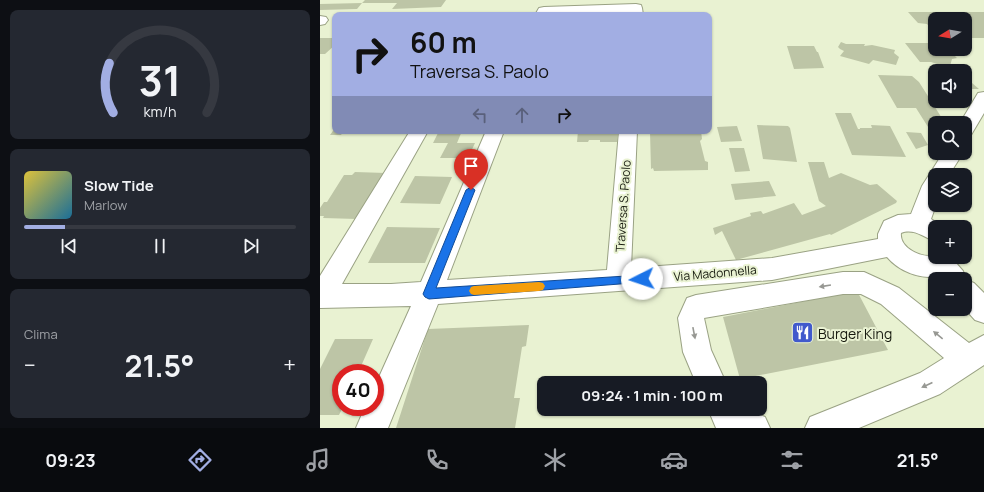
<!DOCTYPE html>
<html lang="it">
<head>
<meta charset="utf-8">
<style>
  body { margin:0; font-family:Manrope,sans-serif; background:#242831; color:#f1f3f6; height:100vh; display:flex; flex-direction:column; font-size:15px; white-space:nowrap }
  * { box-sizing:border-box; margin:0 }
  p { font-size:13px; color:#9ea1a6 }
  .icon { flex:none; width:22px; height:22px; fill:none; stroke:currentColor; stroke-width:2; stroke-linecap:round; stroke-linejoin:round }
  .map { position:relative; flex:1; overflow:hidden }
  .sheet { display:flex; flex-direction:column; gap:10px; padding:10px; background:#0d0f14; width:320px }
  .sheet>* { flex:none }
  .hud { position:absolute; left:12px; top:12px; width:380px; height:122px; border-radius:8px; box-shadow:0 1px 3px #0004; background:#a2aee3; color:#111; overflow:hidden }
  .needle { width:26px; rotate:259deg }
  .buttons { position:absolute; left:608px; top:12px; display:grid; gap:8px }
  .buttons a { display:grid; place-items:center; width:44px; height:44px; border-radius:8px; background:#171b24; box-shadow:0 1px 3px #0004; font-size:20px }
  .speed { position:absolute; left:12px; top:364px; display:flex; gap:8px; font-size:20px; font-weight:700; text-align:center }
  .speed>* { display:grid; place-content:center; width:52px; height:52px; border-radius:50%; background:#171b24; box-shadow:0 1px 3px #0004; line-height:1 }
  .speed .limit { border:6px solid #d22; background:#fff; color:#111 }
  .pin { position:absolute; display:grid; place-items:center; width:34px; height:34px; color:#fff; margin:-41px -17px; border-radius:50% 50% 50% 0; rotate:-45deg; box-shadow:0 0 4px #0007 }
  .pin .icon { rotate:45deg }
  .me { position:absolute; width:44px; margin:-22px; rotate:266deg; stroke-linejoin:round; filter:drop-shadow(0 0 3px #0008) }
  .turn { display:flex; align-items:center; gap:14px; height:84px; padding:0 12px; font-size:18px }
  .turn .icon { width:52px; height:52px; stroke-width:2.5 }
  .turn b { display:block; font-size:28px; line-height:34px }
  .lanes { display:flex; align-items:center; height:38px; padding:0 12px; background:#0003; justify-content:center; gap:20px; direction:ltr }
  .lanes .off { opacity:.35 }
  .big { font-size:30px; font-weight:700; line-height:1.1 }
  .sheet .widget { flex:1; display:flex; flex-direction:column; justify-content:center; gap:6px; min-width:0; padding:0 14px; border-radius:8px; background:#242831 }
  .sheet .dial { align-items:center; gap:0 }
  .dial svg { height:104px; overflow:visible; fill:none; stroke:#363941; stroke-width:7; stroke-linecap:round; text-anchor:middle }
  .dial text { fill:#f1f3f6; stroke:none }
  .song { display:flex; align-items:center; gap:12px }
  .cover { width:48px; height:48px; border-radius:6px; background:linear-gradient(135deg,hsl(50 70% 55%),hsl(200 70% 35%)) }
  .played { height:4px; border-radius:2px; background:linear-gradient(90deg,#a2aee3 15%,#363941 15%) }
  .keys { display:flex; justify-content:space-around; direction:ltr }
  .heat { display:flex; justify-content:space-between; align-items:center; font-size:22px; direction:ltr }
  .trip { position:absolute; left:217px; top:376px; width:230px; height:40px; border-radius:8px; background:#171b24; box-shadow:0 1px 3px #0004; font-weight:700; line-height:40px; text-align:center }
  .dock { display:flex; height:64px; justify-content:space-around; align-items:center; background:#090b0e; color:#9ea1a6 }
  .dock .icon { width:28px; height:28px }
  .dock .on { color:#a2aee3 }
  .dock b { font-size:18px; color:#f1f3f6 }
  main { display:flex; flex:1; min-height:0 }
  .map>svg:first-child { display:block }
  .building { fill:#bdc5a6 }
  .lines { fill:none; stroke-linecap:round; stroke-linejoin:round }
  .minor-casing { stroke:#9aa284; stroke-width:2 }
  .minor { fill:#fff; fill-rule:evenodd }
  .oneway { fill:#979893 }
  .route { fill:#1a73e8; stroke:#114b97 }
  .slow { fill:#f59e0b }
  .labels { text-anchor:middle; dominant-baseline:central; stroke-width:4; stroke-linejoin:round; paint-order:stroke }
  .street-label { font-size:12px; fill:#171a0f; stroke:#e9f2d2 }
  .near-poi-label { font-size:14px; fill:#171a0f; stroke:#e9f2d2; text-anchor:start }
</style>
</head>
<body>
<main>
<section class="sheet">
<div class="widget dial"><svg viewBox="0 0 100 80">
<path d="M14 69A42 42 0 1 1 86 69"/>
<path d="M14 69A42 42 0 0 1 11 31" stroke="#a2aee3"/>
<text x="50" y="56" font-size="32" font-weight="700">31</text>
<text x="50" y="72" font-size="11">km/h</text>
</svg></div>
<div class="widget">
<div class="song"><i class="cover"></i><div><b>Slow Tide</b><p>Marlow</p></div></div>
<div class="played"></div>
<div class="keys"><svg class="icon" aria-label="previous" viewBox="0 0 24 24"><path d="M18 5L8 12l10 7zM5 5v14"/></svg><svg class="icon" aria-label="pause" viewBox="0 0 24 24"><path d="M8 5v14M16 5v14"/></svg><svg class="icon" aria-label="next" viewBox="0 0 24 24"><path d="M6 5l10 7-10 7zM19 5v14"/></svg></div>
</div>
<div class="widget"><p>Clima</p>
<div class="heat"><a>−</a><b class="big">21.5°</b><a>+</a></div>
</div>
</section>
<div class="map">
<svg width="664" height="428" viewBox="0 0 664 428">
  <rect width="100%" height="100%" fill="#e9f2d2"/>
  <path class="building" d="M45,0H126L121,7L72,9L77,3H42Z
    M42,3L37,9L0,10V4Z
    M309,11V15H279L280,12Z
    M588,12H664V38H645V19H615V33L607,24L598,23Z
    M0,38H15V45L5,54H0Z
    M521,42L526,44H545L544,46L552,45L575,50L574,53L579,57L576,65L553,60L549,64L520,56L524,51L520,49L518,47Z
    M585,43H615V49H641V52L639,51L638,55H634L637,58L632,59L630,66L627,67L611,62H600Z
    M467,46H494L497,52H498L504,68L474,69Z
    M558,75L592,76L599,82L625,123H615V138L596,108H577Z
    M645,82L652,83L659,89H645Z
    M515,113H531L538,129H540V128H552L551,125L570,126L586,157L532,155Z
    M437,125L468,126L470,128L477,162L443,159Z
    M417,126L422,141L401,142L397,127Z
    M15,128V131H24L21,135H10Z
    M62,131H91L89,134L60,133Z
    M119,131H142L137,143H155L148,158H120L128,143H113Z
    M258,131H298L297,142H280V140H269L268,142H257Z
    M333,131H381L382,139L380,141L385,161L388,162V170L334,171L333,168L331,169L330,132Z
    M586,132L601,133L608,145L596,149Z
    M409,148H424L430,171L415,172Z
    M488,162H504L509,178L521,173L550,185L557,184L577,201L576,203L511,235L510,234L416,260L402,231L395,235L393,228L431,216L430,213L441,211L443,214L474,203L482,215L506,206L499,201Z
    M35,172L66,173L37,219L3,218L4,216H0V208L4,202H7L24,175H32Z
    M95,176L132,177L120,204L80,203Z
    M449,181L456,196L415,200L411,184Z
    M67,227L120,228L105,263H48Z
    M537,291L568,350L420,379L403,317Z
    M209,325L206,346L202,347L194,398H200L195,428H76L108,329Z
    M15,339H53L38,373H21V407H23L19,415H0V369Z"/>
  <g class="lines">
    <defs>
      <path id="minor" d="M316,4L321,5L322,8L323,15H309V12L215,15L219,8L224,7Z
        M0,16L6,17L8,20L5,24L0,25Z
        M664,92V113L651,135L645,137V123H640L658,93Z
        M90,131H108L22,284H71L101,282L166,131H184L127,280L287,270L299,131H317L311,268L452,258L558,239V234L564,221L578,215L591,214L602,186L623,153H643L629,175H615L616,205L611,219L624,227H615V241C603,237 594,228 581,233C579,248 602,259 615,255V257H639L636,263L643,271L646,280L654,283L664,293V323L655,320L645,309V279H619L617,276C599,280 578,270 567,257L452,280L118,304L68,428H36L45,407H55V386L91,306L0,308V276Z
        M523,272H544L579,288L649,343L664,335V365L620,394L539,428H485L490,417L600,373L624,358L561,304L541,294H523L384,318L391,350L406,383H376L363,352L358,318L367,298L376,295Z
        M388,409H426L445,417L450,428H396Z"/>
    </defs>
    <use href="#minor" class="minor-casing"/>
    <use href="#minor" class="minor"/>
  </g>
  <defs><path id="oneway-solid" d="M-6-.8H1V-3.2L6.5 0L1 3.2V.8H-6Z"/></defs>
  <g class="oneway">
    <use href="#oneway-solid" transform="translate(505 286) rotate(171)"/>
    <use href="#oneway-solid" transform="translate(374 333) rotate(79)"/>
    <use href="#oneway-solid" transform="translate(618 335) rotate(-141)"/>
    <use href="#oneway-solid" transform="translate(607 385) rotate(155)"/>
  </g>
  <path class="route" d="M151,187L155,190L116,288L322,275L325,276L327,279L325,282L109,299L105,297L103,294L146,190Z"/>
  <path class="slow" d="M219,282L223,283L225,286L223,290L219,291L154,295L151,294L149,291L151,287L154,286Z"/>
  <defs>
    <symbol id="restaurant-square" viewBox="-11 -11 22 22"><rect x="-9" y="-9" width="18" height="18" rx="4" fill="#4159cc" stroke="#e9f2d2"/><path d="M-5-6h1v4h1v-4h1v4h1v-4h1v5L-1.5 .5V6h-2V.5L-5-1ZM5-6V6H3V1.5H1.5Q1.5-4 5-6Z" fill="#fff"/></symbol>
  </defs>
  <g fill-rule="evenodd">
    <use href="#restaurant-square" x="470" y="320" width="25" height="25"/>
  </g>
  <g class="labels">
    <g class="street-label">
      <text transform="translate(303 206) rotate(-86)">Traversa S. Paolo</text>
      <text transform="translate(395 273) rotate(-5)">Via Madonnella</text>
    </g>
    <g class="near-poi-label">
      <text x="498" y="333">Burger King</text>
    </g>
  </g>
</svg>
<div class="buttons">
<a><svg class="needle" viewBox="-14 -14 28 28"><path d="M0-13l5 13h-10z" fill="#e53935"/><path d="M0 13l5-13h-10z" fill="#9ea1a6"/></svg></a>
<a><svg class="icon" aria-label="sound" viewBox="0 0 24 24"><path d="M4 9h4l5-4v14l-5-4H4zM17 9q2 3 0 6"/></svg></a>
<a><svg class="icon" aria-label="search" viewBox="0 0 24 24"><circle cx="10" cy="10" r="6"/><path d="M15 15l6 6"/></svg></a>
<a><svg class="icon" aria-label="layers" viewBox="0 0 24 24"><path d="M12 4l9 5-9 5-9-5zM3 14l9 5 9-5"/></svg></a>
<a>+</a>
<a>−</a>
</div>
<div class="speed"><div class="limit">40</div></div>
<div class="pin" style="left:151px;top:190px;background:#d93025"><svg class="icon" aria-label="arrive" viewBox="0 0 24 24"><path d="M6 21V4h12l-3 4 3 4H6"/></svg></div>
<svg class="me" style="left:322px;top:279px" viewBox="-20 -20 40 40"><circle r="19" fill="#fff"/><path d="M0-13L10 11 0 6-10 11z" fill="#1a73e8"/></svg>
<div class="trip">09:24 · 1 min · 100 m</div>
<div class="hud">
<div class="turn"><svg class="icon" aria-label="right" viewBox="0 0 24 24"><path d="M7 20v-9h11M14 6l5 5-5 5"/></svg><div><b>60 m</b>Traversa S. Paolo</div></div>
<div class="lanes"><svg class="icon off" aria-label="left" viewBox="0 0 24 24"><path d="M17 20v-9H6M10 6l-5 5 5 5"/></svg><svg class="icon off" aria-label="ahead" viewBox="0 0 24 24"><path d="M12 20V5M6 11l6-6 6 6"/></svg><svg class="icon" aria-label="right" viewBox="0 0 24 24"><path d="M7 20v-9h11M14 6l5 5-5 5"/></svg></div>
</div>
</div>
</main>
<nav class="dock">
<b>09:23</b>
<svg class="icon on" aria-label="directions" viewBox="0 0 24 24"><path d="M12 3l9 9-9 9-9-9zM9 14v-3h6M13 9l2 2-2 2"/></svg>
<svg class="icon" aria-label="music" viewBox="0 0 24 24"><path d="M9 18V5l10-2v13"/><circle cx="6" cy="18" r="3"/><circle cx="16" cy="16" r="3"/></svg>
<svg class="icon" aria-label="phone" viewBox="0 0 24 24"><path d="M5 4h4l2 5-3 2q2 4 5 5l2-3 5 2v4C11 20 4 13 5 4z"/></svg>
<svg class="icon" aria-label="climate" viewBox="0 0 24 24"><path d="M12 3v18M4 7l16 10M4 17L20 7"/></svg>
<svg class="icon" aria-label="car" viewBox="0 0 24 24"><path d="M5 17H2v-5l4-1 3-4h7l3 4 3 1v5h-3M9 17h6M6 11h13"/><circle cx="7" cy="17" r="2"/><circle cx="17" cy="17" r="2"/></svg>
<svg class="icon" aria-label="filters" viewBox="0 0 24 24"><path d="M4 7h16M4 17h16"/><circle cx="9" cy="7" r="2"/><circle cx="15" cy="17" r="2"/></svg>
<b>21.5°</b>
</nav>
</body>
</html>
